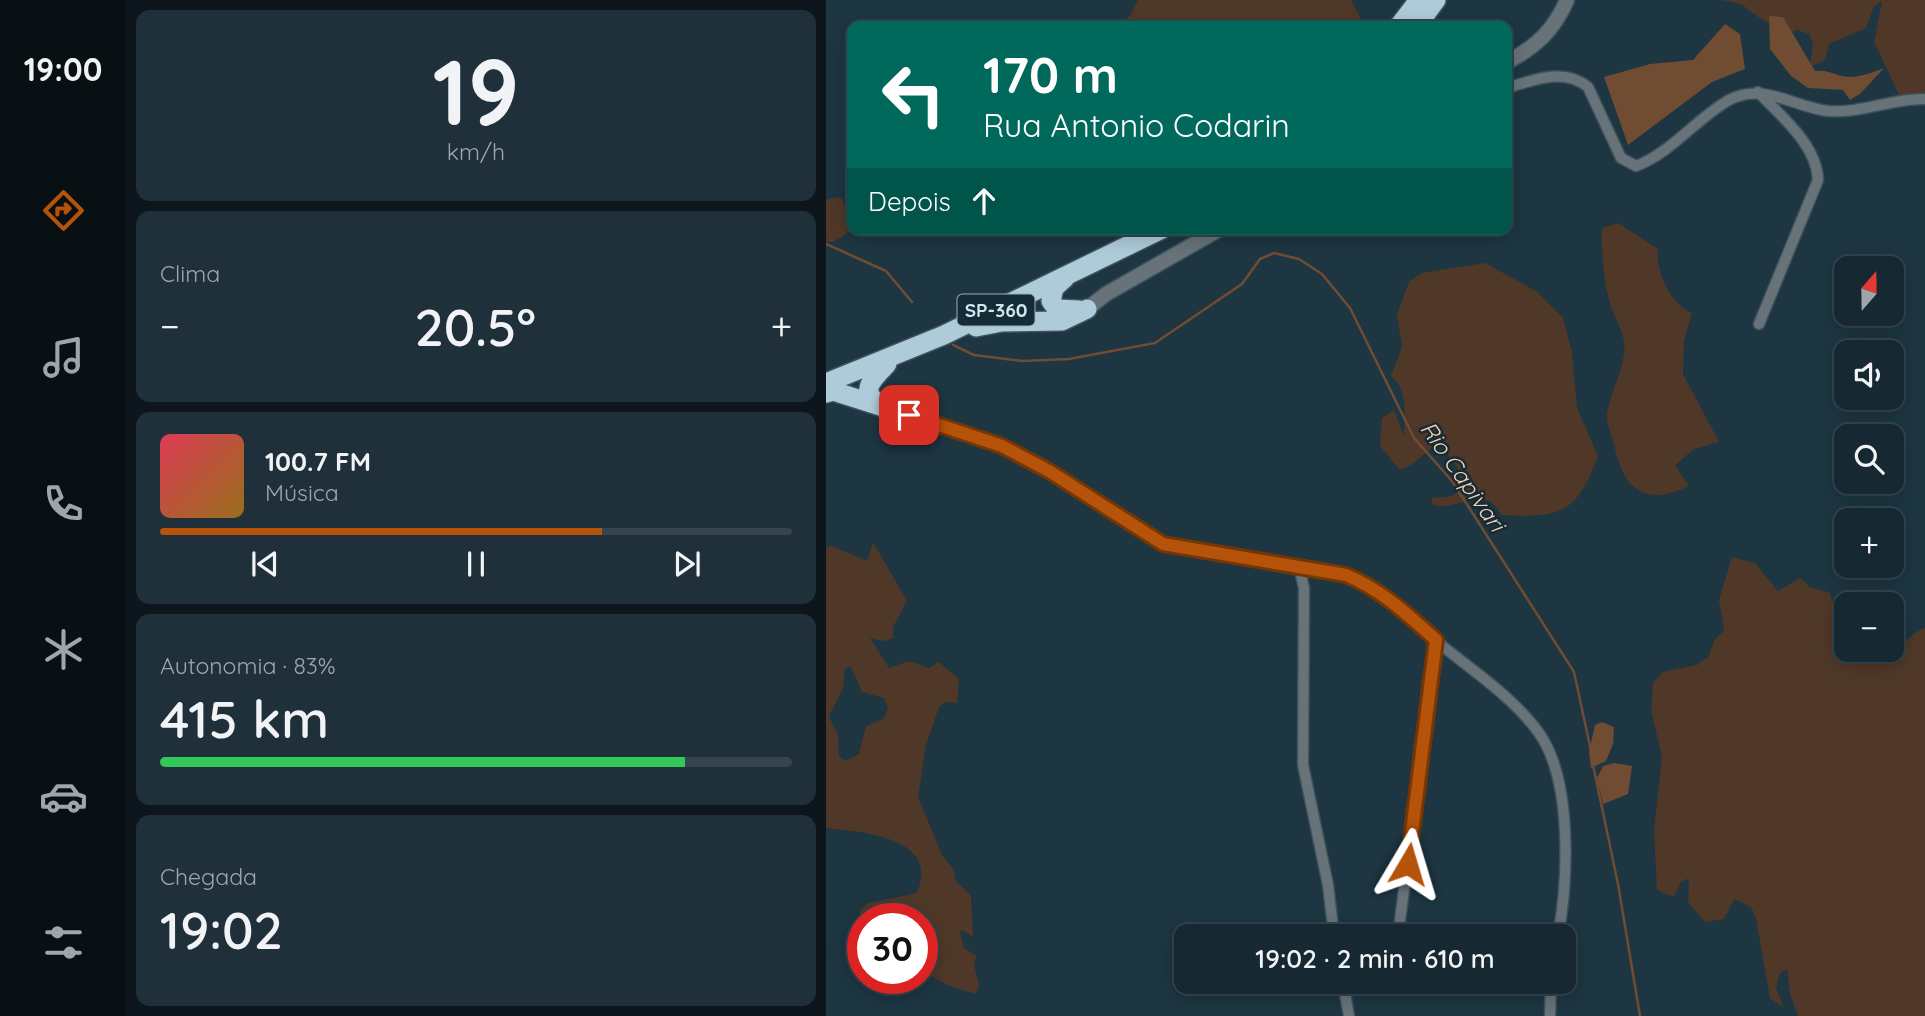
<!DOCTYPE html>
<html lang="pt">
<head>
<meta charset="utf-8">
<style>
  body { margin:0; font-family:Quicksand,sans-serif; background:#1f303a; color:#f1f3f6; height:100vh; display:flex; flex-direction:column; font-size:26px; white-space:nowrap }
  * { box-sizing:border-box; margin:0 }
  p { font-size:23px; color:#9ea6ac }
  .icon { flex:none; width:38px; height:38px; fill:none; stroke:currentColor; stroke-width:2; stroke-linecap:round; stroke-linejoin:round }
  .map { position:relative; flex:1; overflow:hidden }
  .side { display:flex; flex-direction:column; gap:10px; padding:10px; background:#0c161c; width:700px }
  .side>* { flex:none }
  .banner { position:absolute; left:21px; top:21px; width:665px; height:214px; border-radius:14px; box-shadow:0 4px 18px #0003,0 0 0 2px #35444d; background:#00695c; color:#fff; overflow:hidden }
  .needle { width:46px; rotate:20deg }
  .tools { position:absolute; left:1008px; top:256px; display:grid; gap:14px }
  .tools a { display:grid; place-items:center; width:70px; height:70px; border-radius:14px; background:#162832; box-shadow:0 4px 18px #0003,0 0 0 2px #35444d; font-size:35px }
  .speed { position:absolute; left:21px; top:903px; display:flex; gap:14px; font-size:35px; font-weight:700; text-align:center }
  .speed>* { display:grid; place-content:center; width:91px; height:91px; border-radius:50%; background:#162832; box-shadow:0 4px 18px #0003,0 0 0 2px #35444d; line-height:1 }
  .speed .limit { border:10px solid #d22; background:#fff; color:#111 }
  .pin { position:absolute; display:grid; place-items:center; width:60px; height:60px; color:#fff; margin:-30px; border-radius:14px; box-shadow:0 4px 10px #0006 }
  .me { position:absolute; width:77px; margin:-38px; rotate:7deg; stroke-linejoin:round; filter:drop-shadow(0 0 5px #0008) }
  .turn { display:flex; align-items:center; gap:24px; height:147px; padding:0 21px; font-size:32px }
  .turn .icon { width:91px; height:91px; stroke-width:2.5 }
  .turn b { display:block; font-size:49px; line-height:60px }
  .then { display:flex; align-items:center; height:66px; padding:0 21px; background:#0003; gap:14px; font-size:26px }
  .big { font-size:52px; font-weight:600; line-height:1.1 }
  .side .tile { flex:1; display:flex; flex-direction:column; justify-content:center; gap:10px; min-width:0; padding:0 24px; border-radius:14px; background:#1f303a }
  .side .dial { align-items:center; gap:0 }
  .dial b { font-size:91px; line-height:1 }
  .song { display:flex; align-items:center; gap:21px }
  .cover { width:84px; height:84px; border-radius:10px; background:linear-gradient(135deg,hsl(350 70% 55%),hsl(40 70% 35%)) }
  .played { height:7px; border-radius:4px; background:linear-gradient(90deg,#b45309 70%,#35444d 70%) }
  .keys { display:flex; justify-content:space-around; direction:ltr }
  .heat { display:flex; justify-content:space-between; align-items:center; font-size:38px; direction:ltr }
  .charge { height:10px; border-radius:5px; background:linear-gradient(90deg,#34c759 83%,#35444d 0) }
  .trip { position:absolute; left:348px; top:924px; width:402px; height:70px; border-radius:14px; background:#162832; box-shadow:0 4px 18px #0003,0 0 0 2px #35444d; font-weight:600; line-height:70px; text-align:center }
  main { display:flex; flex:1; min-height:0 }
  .tab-bar { display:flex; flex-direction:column; width:126px; justify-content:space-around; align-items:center; background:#091014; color:#9ea6ac }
  .tab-bar .icon { width:49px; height:49px }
  .tab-bar .active { color:#b45309 }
  .tab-bar b { font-size:32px; color:#f1f3f6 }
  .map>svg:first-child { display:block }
  .green { fill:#4f3827; fill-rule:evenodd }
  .water { fill:#704c32 }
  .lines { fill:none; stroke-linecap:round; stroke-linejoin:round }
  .stream { stroke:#704c32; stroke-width:2.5 }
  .minor-casing { stroke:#3b525d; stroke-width:13 }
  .tertiary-casing { stroke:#3b525d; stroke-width:17 }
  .motorway-casing { stroke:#3b525d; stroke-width:22 }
  .minor { stroke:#677379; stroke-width:10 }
  .tertiary { stroke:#677379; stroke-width:14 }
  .motorway { stroke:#aecbda; stroke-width:19 }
  .route-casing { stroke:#753606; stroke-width:18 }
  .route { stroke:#b45309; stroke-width:12 }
  .labels { text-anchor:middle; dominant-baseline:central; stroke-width:5; stroke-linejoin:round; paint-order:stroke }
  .shield { fill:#132c37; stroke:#9cadb6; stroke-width:2 }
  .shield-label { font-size:19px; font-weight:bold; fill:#d6e4ec }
  .water-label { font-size:23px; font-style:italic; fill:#ffcca9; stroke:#132c37 }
</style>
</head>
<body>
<main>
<nav class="tab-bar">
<b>19:00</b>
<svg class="icon active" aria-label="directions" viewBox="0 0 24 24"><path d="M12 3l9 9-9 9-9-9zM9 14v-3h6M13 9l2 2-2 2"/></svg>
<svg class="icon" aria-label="music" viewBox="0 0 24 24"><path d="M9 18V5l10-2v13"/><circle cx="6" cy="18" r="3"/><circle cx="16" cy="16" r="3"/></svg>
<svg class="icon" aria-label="phone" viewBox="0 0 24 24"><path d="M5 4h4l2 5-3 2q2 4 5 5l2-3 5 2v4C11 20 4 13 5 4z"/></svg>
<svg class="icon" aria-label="climate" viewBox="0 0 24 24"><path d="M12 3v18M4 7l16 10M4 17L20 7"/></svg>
<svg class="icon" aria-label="car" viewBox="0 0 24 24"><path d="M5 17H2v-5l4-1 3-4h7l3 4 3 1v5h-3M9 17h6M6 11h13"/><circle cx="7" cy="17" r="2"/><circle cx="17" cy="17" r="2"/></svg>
<svg class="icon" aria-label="filters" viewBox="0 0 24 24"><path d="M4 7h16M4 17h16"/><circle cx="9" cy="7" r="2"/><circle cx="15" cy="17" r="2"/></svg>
</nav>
<section class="side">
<div class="tile dial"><b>19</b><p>km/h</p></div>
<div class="tile"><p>Clima</p>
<div class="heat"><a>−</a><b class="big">20.5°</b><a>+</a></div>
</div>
<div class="tile">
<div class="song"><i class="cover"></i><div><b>100.7 FM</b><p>Música</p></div></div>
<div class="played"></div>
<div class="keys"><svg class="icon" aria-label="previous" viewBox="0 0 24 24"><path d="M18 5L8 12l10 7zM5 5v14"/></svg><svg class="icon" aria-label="pause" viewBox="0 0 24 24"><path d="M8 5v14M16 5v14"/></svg><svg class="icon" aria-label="next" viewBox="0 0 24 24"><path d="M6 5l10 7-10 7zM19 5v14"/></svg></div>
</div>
<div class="tile"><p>Autonomia · 83%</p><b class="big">415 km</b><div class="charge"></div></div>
<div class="tile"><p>Chegada</p><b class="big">19:02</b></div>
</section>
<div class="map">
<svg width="1099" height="1016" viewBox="0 0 1099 1016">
  <rect width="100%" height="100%" fill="#1d3642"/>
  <path class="green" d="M312,0H525L539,26H292L304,15Z
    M892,0H1099V101L1074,97L1048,42L1056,2L1048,6L1040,28L1003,44L999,60L984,67L987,43L983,34L971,30L961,34C953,26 946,25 937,20C915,6 921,3 892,0Z
    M12,197L16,199L23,223L21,233L8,242H0V200Z
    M792,223L832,249C829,271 845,305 866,313L858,341L857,374L893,442L868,449L849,465L863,486C818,507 798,490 788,445C786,436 780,424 781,415C784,391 801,366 798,342C797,330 789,319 785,307C778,284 775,253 776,228Z
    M659,263L710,291L737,318L746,352L751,408L772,456C750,514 736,518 675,515C658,481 635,512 607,505L605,498C617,497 631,498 636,487L633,470L615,445C599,447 590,468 573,469L554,446L556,418L568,410L578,436C578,414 583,391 565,376L576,347L571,314L583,282L595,273Z
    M47,542L81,601L67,627V638L58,641L44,638L63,668L83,661L103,668L113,662L133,679L131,703L119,702L113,707L100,745L92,797L116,855L128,870L129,880L145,896L147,937L136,930L134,932L138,948L151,956L148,964L153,986L149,994L121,985L96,970V919H37L34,916V910L42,903L91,893C115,836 34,832 0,828V548L4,545L41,561ZM25,667L36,692L58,698L62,709L57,719L40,726L33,754L19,761L13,757L12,735L3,717L17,688L19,668Z
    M906,557L929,563L952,591L974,578L984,587L1004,593L1013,622L1020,627V649H1046L1050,655C1080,660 1074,636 1099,628V1016H972L964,994L961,969L954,973L950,988L958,1008L944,998L930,918L925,907L908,899L898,919L879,922L862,902L863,878L855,882L848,897L831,890L828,830L836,757L825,710L827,683L837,672L871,665L883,656L888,641L898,630L893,600Z"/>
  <path class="water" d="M943,16L957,17L989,71C1000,70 1002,72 1012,75C1028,80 1042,74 1058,68L1034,94L1024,100L1017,90L982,88L965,76L944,49Z
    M899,24L914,34L919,69L886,82L802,145L778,77L824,64L867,60Z
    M776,722L788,727L787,744L780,761L765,768L763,752L769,725Z
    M788,763L806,766L802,794L777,804L771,778L777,766Z"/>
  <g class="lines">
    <path class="stream" d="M0,244L60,271L86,302
      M127,345L148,355L197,361L243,359L329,343L416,284L434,259L448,253L473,259L496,274L524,308L588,438L626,481L748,672L765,751
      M767,765L792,884L814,1016"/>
    <defs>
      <path id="minor" d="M681,88C708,80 738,67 762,87L795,158L810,166C845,153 871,118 903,100C938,82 967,107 1002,111C1034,114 1067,98 1099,99
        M932,92C955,116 991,145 992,180L933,324
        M58,408L176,446L223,471L337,544L520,575C558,591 583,618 614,644C647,671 688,698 713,733C747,781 742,882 732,936
        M473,566L478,588L477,765L502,885L508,936
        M572,936L610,640
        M517,982L523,1016
        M724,1016L725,982"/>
      <path id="tertiary" d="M681,62C710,47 728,30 741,0
        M261,309L280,294L394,229"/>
      <path id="motorway" d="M573,26L593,0
        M591,26L610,0
        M239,278L228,288L225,301L231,309L253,310
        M150,327L176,322L236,321L261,309
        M0,383L118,335L336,229
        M0,393L7,391L54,406
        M58,408C32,391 44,382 61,364"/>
    </defs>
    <use href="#minor" class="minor-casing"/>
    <use href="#tertiary" class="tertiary-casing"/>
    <use href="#motorway" class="motorway-casing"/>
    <use href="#minor" class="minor"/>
    <use href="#tertiary" class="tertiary"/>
    <use href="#motorway" class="motorway"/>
  </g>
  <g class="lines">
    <defs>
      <path id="route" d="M83,415L176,446L223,471L337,544L520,575C556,590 582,615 610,640L582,864"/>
    </defs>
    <use href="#route" class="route-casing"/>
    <use href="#route" class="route"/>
  </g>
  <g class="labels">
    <rect class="shield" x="131.5" y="294.5" width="77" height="31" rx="5"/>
    <g class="shield-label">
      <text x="170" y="310">SP-360</text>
    </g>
    <g class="water-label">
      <text transform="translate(637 476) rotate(55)">Rio Capivari</text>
    </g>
  </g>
</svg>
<div class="tools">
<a><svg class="needle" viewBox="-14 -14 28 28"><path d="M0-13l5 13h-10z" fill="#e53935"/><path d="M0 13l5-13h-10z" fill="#9ea6ac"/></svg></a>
<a><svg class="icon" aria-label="sound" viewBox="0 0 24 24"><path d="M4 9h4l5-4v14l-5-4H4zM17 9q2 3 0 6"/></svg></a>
<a><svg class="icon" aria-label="search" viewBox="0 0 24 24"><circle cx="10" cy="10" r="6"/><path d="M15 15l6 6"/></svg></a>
<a>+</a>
<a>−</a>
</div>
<div class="speed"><div class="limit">30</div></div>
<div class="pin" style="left:83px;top:415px;background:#d93025"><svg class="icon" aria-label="arrive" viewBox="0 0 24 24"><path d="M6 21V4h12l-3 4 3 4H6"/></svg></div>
<svg class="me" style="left:582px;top:864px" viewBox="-20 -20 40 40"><path d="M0-17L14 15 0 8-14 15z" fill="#b45309" stroke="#fff" stroke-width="4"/></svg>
<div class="trip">19:02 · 2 min · 610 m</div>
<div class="banner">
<div class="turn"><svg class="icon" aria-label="left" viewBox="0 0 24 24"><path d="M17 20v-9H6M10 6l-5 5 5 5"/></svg><div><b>170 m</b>Rua Antonio Codarin</div></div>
<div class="then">Depois<svg class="icon" aria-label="ahead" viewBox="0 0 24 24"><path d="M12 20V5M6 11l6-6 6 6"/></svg></div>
</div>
</div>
</main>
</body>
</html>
